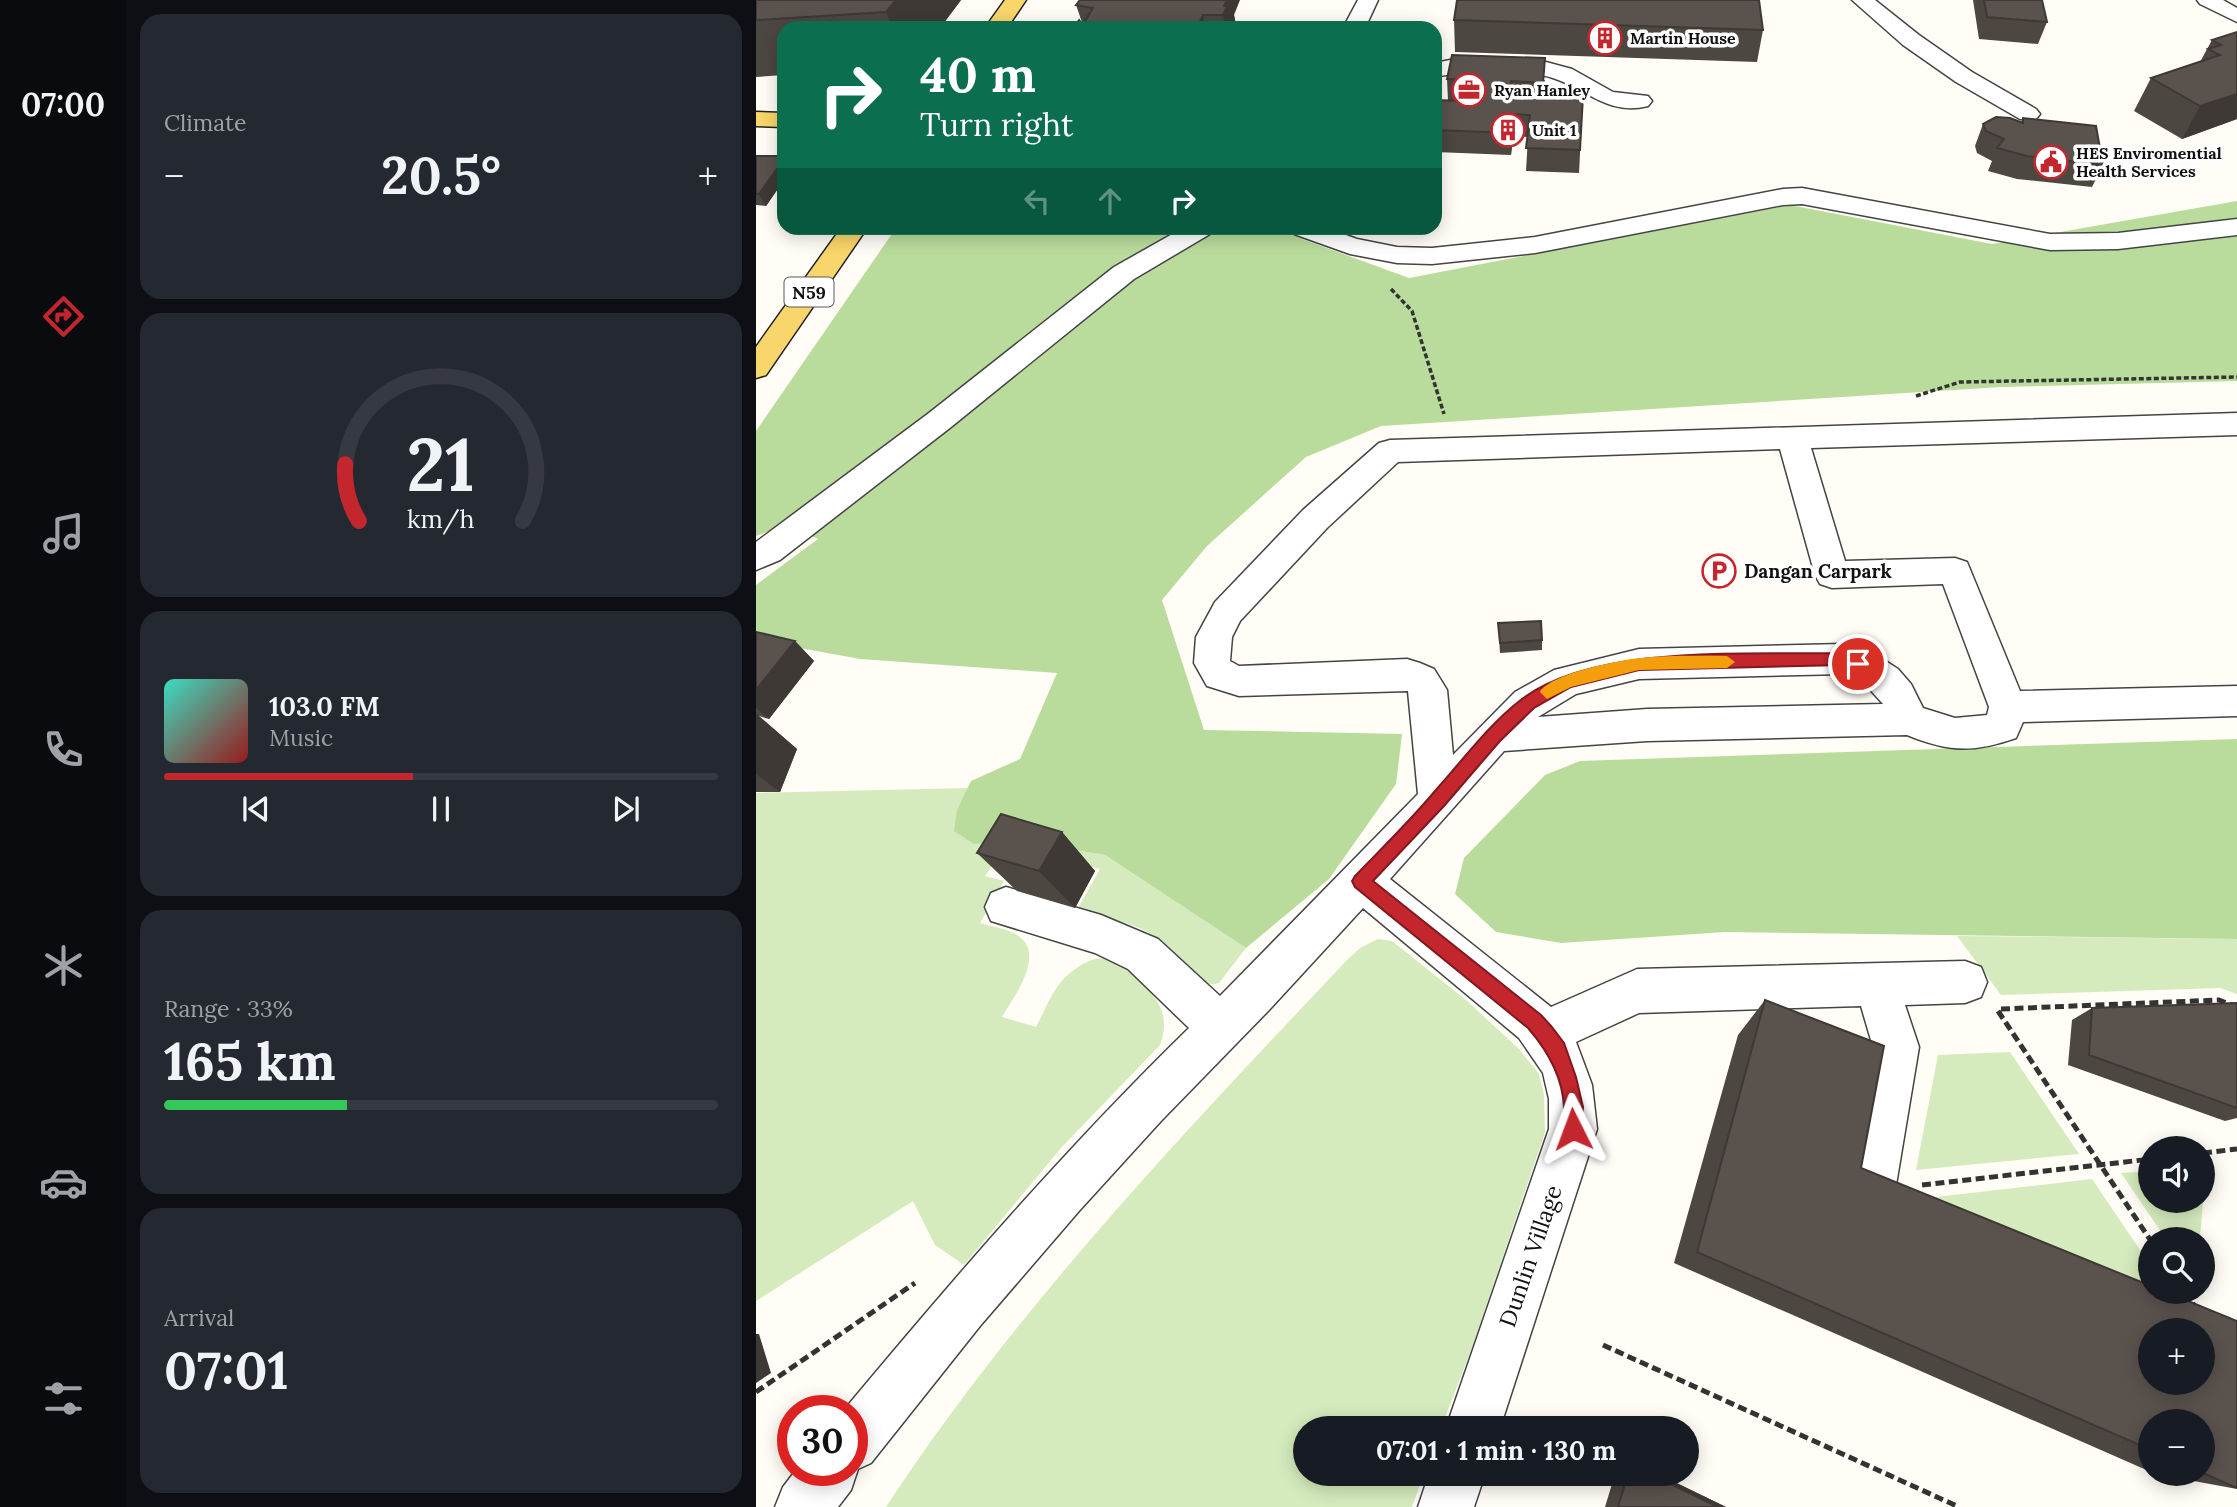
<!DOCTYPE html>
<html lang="en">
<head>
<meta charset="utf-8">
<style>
  body { margin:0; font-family:Lora,serif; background:#242831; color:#f1f3f6; height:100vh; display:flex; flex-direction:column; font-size:26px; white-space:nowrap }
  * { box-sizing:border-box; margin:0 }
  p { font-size:23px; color:#9ea1a6 }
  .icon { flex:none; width:38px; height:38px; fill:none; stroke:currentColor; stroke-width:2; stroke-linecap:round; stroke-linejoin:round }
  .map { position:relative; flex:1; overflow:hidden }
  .details { display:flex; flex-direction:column; gap:14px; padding:14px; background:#0d0f14; width:630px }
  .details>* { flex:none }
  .banner { position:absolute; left:21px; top:21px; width:665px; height:214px; border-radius:21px; box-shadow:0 4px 18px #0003; background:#0b6e4f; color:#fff; overflow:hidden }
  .tools { position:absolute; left:1382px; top:1136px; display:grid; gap:14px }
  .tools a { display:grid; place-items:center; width:77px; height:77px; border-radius:50%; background:#171b24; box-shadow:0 4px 18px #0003; font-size:35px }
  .speed { position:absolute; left:21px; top:1395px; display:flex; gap:14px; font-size:35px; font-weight:700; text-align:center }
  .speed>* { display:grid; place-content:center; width:91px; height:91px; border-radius:50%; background:#171b24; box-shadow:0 4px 18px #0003; line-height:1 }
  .speed .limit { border:10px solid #d22; background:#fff; color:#111 }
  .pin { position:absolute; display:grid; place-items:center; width:60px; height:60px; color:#fff; margin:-30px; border:4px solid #fff; border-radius:50%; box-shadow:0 2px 7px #0007 }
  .me { position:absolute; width:77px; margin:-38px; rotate:357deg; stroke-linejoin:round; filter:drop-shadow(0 0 5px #0008) }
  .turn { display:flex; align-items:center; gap:24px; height:147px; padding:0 28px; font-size:32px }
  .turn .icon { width:91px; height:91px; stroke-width:2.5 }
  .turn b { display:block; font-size:49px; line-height:60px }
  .lanes { display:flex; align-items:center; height:66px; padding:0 28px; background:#0003; justify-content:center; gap:35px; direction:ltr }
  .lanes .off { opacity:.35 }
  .big { font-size:52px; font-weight:700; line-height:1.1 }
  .details .tile { flex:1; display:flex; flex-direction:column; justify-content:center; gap:10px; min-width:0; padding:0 24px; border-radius:21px; background:#242831 }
  .details .dial { align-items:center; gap:0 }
  .dial svg { height:182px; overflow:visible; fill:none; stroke:#363941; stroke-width:7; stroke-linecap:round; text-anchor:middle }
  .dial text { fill:#f1f3f6; stroke:none }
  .song { display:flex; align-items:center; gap:21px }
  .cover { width:84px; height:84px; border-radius:10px; background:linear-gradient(135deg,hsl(170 70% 55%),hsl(0 70% 35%)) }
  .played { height:7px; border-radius:4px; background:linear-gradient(90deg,#c4262e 45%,#363941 45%) }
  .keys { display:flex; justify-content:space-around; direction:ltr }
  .heat { display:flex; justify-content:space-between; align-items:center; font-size:38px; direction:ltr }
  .charge { height:10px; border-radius:5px; background:linear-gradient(90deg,#34c759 33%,#363941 0) }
  .trip { position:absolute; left:537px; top:1416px; width:406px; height:70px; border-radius:35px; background:#171b24; box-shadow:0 4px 18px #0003; font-weight:700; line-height:70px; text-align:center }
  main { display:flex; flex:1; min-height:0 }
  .dock { display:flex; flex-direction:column; width:126px; justify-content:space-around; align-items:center; background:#090b0e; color:#9ea1a6 }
  .dock .icon { width:49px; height:49px }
  .dock .on { color:#c4262e }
  .dock b { font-size:32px; color:#f1f3f6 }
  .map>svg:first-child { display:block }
  .green { fill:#d5ebbd }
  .forest { fill:#b9dc9c }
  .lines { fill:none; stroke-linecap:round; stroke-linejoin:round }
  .minor-casing { stroke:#444; stroke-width:3 }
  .major-casing { stroke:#222; stroke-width:3 }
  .path-far2 { stroke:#333; stroke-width:2.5; stroke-dasharray:4.5 2; stroke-linecap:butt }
  .path-far1 { stroke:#333; stroke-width:3.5; stroke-dasharray:5 2.5; stroke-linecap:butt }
  .path { stroke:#333; stroke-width:5; stroke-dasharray:9 4.5; stroke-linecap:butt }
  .minor { fill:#fff; fill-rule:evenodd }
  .major { fill:#f9d66b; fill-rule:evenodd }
  .wall { fill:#4d4742 }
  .shaded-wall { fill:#3f3936 }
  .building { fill:#5a524d; stroke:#3f3936; stroke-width:2; fill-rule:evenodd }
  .route { fill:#c4262e; stroke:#7f191e; stroke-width:2 }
  .slow { fill:#f59e0b }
  .labels { text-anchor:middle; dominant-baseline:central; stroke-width:7; stroke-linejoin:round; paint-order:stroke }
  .far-poi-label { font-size:16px; font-weight:bold; fill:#111; stroke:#fff; text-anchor:start }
  .shield { fill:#fff; stroke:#585858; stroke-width:2 }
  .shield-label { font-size:18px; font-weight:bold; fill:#111 }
  .poi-label { font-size:19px; font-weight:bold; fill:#111; stroke:#fff; text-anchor:start }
  .near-street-label { font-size:23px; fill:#111; stroke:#fff }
</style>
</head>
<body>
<main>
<nav class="dock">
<b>07:00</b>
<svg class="icon on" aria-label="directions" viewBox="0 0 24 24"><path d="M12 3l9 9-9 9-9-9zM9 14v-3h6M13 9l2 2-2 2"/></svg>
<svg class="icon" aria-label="music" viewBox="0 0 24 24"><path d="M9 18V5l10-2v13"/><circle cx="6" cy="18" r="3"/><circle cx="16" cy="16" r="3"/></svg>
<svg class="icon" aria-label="phone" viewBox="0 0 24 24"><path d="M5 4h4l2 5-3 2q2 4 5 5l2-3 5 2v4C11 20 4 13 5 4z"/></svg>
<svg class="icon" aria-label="climate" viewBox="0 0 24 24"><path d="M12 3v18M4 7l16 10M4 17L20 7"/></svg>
<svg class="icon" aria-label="car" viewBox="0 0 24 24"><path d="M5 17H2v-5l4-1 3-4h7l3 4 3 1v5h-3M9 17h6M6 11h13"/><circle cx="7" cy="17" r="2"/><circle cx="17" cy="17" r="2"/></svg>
<svg class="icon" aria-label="filters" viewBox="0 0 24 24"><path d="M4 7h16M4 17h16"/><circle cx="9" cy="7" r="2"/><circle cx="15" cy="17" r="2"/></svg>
</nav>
<section class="details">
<div class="tile"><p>Climate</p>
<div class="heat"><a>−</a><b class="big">20.5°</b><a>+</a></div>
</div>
<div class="tile dial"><svg viewBox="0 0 100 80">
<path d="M14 69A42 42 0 1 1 86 69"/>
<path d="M14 69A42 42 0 0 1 8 44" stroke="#c4262e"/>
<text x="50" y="56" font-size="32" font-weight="700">21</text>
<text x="50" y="72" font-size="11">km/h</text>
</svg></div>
<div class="tile">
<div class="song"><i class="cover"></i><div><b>103.0 FM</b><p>Music</p></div></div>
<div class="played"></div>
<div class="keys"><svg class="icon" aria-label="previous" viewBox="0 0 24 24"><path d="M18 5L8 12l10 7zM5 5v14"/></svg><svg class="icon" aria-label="pause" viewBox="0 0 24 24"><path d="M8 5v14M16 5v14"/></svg><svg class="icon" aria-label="next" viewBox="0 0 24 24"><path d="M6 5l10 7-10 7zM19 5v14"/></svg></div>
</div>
<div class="tile"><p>Range · 33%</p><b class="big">165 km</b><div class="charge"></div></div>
<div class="tile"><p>Arrival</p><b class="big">07:01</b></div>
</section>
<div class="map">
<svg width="1481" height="1507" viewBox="0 0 1481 1507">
  <rect width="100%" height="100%" fill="#fffdf5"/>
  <path class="green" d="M213,788L201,810L257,840L349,855L490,948L463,983C440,991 422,956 408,943C387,924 353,919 326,912L322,908L344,869L251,845L229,876L248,881L224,923C237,927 255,929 265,938C288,958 257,998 246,1017L280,1027C289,1010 298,985 314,973C344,948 365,957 387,983C405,1003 414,1019 404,1045L305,1148L208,1265L179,1245L157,1201L0,1301V793Z
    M1201,936L1481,939V994L1464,988L1245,995Z
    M622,939L636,941L710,1000L763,1049L783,1074L788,1095L789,1132L717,1345L685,1428H550V1474H668L656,1507H130C262,1306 427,1134 591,960L604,948Z
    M1254,1052L1323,1154L1160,1170L1182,1055Z
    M1395,1171V1200L1447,1201L1444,1239H1410L1365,1173Z
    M1336,1179L1395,1266V1292H1412L1425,1310L1162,1199Z"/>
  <path class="forest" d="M1481,201V381L1245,387L625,426L550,457L451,546L406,600L448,730L646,734L640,784L573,879L490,948L349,855L257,840L218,844L198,831L201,810L215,781L264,759L301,673L104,659L0,640V585L62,539L32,524L0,536V431L140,228H516L653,278L1034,205L1236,244Z
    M1481,739V939L969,932L805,943L740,932L699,894L708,858L789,775L824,761Z"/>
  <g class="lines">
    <defs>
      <path id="minor" d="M602,0H622L609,28H587Z
        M1096,0H1119L1163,35L1216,72L1280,109L1284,114L1280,119H1264L1200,82L1147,45Z
        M1441,0H1467L1481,8V22L1444,4Z
        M699,59L790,62L816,69L857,92L892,96L896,101L892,106C852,116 831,89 797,78C774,70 703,72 679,77V63Z
        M1046,188L1294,234L1362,233L1481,219V235L1362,249L1294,250L1046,204L1027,205L779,253L676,264L641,263L594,254L538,234L534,228H570L601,239L641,247L676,248L779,237L1027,189Z
        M427,228H458L454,234L378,279L195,427L24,560L0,570V542L173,413L358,267Z
        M1481,413V435L1055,448L1089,561L1199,558L1211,562L1264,691L1481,686V716L1267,722L1260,738C1217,753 1193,752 1151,735L891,741L748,751L634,879L795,1007L881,969L1209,961L1225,967L1231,982L1225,997L1209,1003L1149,1005L1163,1047L1139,1191L1132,1208L1115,1215L1098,1208L1091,1191L1117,1047L1105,1006L883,1013L820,1042L836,1085L841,1129L744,1428H690L793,1129V1099L787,1073L763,1038L607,908L514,1009L405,1121L323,1211L224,1326L115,1463L102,1469L95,1490L82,1507H19L27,1487L40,1470H96V1410H88C198,1278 310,1148 433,1028L372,969L339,953L235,921L229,907L235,893L250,887L345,915L402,939L464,996L662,794L652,691L483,696L451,686L438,663L440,637L459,602L547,510L623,443L634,440ZM1024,449L1059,575L1064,584L1076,588L1187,584L1233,707L1231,715L1199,718L1167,708L1155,684L1142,669L1125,658L1087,644L883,649L798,670L759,692L697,755L691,690L678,669L664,663L651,659L483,666L474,661L476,637L484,621L571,528L642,462ZM1088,674L1109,684L1127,704L891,709L782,717L820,694L883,679Z
        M673,1474H729L718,1507H662Z"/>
      <path id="major" d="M249,0H270L251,28H229Z
        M0,112L28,113V127L0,126Z
        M85,228H111L10,375L0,378V347Z"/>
    </defs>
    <use href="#minor" class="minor-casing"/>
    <use href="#major" class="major-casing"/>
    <path class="path-far2" d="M317,28L326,17"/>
    <path class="path-far1" d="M635,289L656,311L688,414
      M1160,396L1204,382L1481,377"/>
    <path class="path" d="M1245,1009L1463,1000L1481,1007
      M1242,1011L1395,1241
      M1447,1153L1481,1149
      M1166,1185L1395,1159
      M1429,1292L1438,1305
      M847,1345L1203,1507
      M0,1392L159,1283"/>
    <use href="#minor" class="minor"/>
    <use href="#major" class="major"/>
  </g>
  <path class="wall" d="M0,0H205L184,28H28V75L0,77Z
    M1217,0H1286L1291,22L1282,44L1223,39Z
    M320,5L478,15L480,25L479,28H325L327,25Z
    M698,20L1007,30L1001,62L699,52Z
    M1481,32V119L1426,139L1378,111L1395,78L1444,62L1456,40Z
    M691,79L789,80L787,94L827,96L823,173L770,171L772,137L757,136L755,155L679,152V100L692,101Z
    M1267,118L1347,165L1336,187L1261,179L1232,171L1236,161L1221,153L1219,146L1227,124L1265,122Z
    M0,156H28V180L10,206L0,205Z
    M742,623L786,640V650L744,653Z
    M0,632L39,641L58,661L13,719L3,716L41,749L24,792H0Z
    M306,832L339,871L319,908L261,891L221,853Z
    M1009,1000L1105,1168L1481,1321V1489L1400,1474H1447L1395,1421V1472L918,1263L982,1035Z
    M1481,1003V1118L1469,1121L1312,1065L1316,1020L1336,1008Z
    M859,1474H902L970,1507H849Z"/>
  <path class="shaded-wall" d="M140,0H205L184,28H137L130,12Z
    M469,0H484L478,15L480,25L479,28H470L467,15Z
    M447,15L450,28H441Z
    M1481,94V119L1426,139L1444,106Z
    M757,114V136L755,155V133Z
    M28,159V180L10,206L3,194Z
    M39,641L58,661L13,719L0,708V690Z
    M0,714L41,749L24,792L0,774Z
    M306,832L339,871L319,908L283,871Z
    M0,1334H3L15,1373L0,1383Z
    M894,1474H902L970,1507H962Z"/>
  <path class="building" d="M0,0H140L130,12L0,20Z
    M324,0H471L468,6H471L467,15H447L441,28H325L337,8L320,5Z
    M701,0H1003L1007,30L698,20Z
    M1228,0H1286L1291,22L1231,17Z
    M1481,32V94L1444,106L1395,78L1464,55L1452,49L1465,45L1456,40Z
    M696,55L789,58L787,83L755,81L754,93L827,96L824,150L770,148L774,115L757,114L755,133L679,130V100L709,101L713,80L691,79Z
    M1240,117L1254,118L1267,123V118L1340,126L1347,165L1271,156L1241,148L1248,139L1230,131L1227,124Z
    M0,156H28V159L3,194H0Z
    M785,621L786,640L744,643L742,623Z
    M0,632L39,641L0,690Z
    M245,814L306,832L283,871L221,853Z
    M1009,1000L1128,1046L1105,1168L1395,1286V1292H1410L1481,1321V1488L1447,1473V1421H1395V1450L941,1252ZM1395,1330H1447V1382H1395Z
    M1481,1003V1108L1333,1055L1336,1008Z
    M872,1474H894L962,1507H862Z"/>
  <path class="route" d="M1087,653L1108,660L1110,664L1108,669L1102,670L1087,665L883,670L815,687L778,708L744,741L688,806L617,881L785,1015L795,1026L808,1043L820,1077L827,1107L824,1136L817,1139L810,1136C806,1127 808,1118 808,1108C807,1077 792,1051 772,1028L599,887L596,881L599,876C626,848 654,821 679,791C707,760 733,724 766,699C840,643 997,655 1087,653Z"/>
  <path class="slow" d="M971,656L979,662L971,668L883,670L815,687L791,699L784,692C794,674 863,660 885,658C913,655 943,656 971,656Z"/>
  <defs>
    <symbol id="building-ring" viewBox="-11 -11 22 22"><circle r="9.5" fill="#fff" stroke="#c4262e" stroke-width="1.5"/><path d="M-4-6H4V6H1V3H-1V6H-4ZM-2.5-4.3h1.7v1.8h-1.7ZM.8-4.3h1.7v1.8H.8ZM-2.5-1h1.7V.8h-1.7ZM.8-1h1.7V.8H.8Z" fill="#c4262e"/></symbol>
    <symbol id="office-ring" viewBox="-11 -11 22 22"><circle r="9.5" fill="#fff" stroke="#c4262e" stroke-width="1.5"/><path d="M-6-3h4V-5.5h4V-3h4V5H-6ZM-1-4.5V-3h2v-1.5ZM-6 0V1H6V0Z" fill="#c4262e"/></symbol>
    <symbol id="civic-ring" viewBox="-11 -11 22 22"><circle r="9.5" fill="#fff" stroke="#c4262e" stroke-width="1.5"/><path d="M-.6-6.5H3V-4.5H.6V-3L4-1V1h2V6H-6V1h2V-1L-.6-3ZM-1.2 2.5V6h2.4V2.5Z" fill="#c4262e"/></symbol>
    <symbol id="parking-ring" viewBox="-11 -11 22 22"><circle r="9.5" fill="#fff" stroke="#c4262e" stroke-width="1.5"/><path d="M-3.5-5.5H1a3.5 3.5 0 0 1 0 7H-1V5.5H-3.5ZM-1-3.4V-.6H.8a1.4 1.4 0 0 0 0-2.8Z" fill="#c4262e"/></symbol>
  </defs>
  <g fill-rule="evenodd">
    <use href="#building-ring" x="830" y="19" width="38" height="38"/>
    <use href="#office-ring" x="694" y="71" width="38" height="38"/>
    <use href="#building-ring" x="733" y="111" width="38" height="38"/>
    <use href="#civic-ring" x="1276" y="143" width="38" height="38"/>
    <use href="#parking-ring" x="944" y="552" width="38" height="38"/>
  </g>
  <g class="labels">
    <g class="far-poi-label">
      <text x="874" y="38">Martin House</text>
      <text x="738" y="90">Ryan Hanley</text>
      <text x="776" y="130">Unit 1</text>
      <text x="1320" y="153">HES Enviromential<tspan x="1320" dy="18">Health Services</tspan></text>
    </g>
    <rect class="shield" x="28.5" y="277.5" width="49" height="29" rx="5"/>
    <g class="shield-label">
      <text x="53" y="292">N59</text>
    </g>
    <g class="poi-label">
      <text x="988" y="571">Dangan Carpark</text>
    </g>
    <g class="near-street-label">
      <text transform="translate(774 1256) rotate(-71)">Dunlin Village</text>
    </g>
  </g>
</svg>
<div class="tools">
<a><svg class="icon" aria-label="sound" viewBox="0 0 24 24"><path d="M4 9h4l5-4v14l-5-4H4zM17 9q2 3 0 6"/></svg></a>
<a><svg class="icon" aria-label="search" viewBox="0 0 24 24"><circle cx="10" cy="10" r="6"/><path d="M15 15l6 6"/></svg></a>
<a>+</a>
<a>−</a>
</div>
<div class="speed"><div class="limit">30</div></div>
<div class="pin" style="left:1102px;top:664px;background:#d93025"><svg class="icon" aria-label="arrive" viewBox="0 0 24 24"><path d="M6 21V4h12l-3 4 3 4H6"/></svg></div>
<svg class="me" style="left:817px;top:1129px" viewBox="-20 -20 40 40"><path d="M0-17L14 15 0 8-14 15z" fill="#c4262e" stroke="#fff" stroke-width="4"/></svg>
<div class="trip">07:01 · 1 min · 130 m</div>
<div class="banner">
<div class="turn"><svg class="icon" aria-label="right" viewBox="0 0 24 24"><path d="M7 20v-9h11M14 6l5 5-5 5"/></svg><div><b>40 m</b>Turn right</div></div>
<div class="lanes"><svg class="icon off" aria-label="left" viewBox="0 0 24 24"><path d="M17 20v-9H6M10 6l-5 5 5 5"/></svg><svg class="icon off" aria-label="ahead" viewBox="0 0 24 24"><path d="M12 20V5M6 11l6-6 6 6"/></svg><svg class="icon" aria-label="right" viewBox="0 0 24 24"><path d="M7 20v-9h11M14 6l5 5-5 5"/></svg></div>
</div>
</div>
</main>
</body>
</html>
